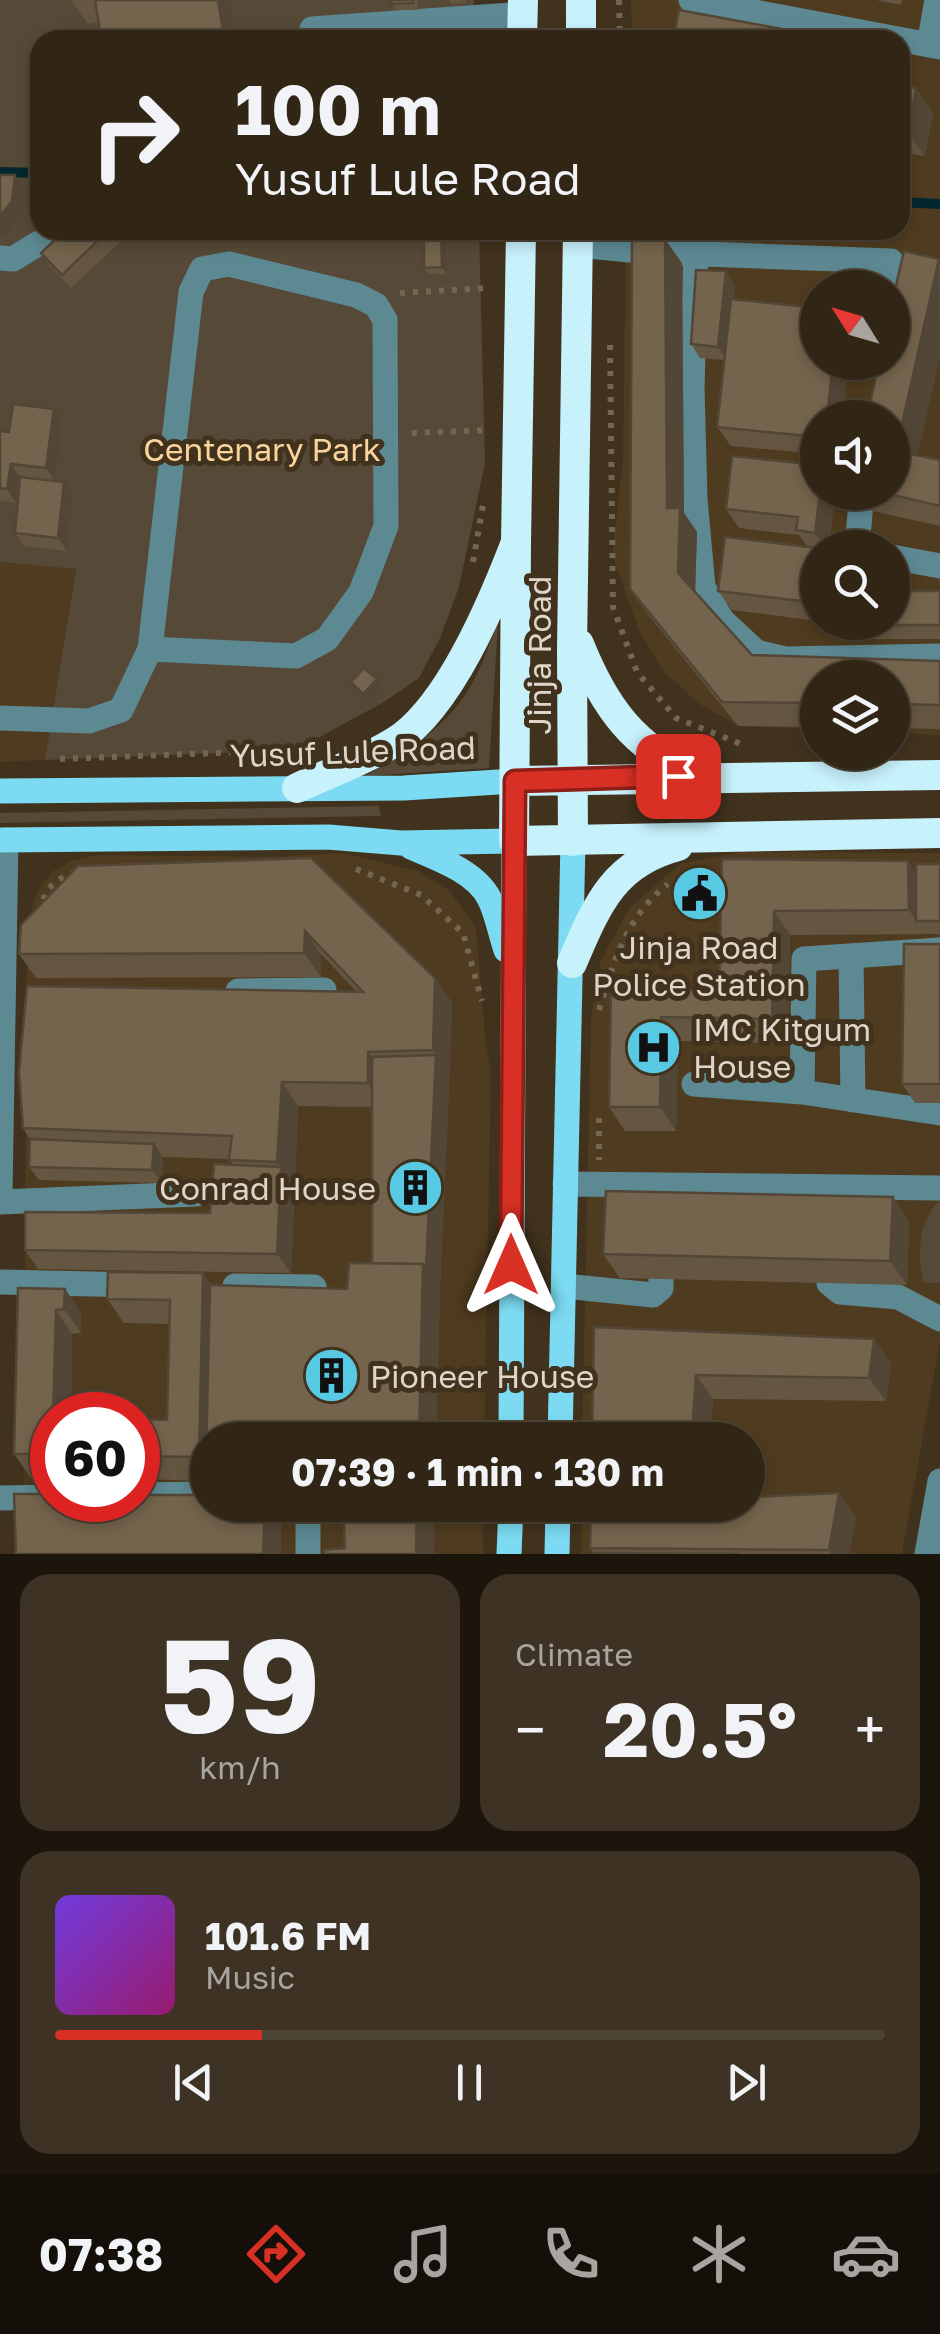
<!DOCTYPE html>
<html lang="en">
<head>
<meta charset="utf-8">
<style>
  body { margin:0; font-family:"Golos Text",sans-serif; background:#3d3223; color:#f1f3f6; height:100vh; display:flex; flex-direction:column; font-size:38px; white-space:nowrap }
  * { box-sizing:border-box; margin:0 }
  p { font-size:32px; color:#a8a5a1 }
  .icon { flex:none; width:55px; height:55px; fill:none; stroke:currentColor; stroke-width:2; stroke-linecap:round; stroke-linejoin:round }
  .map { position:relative; height:1554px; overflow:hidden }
  .drawer { display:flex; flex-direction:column; gap:20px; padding:20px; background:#1b150c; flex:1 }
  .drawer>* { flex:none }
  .guide { position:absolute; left:30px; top:30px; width:880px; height:210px; border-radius:30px; box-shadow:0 5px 15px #0003,0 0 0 2px #4c4335; background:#312616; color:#f1f3f6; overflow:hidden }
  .needle { width:65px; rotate:307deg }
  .controls { position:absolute; left:800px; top:270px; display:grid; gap:20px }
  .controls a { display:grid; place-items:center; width:110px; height:110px; border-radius:50%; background:#312616; box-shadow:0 5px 15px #0003,0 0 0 2px #4c4335; font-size:50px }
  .speed { position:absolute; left:30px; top:1392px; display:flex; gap:20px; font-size:50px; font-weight:700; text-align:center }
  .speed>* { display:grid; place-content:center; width:130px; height:130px; border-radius:50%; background:#312616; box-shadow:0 5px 15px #0003,0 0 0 2px #4c4335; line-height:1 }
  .speed .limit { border:15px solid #d22; background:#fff; color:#111 }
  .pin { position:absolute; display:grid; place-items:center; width:85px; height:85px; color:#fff; margin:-42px; border-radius:20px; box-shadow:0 5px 15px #0006 }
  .me { position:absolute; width:110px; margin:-55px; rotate:0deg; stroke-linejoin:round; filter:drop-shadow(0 0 8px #0008) }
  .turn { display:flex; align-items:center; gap:35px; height:210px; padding:0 40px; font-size:45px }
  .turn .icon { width:130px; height:130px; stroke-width:2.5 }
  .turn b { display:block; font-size:70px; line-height:85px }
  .big { font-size:75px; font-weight:700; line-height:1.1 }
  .drawer .widget { flex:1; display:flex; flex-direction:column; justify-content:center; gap:15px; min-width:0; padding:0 35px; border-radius:30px; background:#3d3223 }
  .drawer .dial { align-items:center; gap:0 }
  .dial b { font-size:130px; line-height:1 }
  .song { display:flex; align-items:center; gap:30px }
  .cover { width:120px; height:120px; border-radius:15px; background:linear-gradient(135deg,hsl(260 70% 55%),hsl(320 70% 35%)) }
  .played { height:10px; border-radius:5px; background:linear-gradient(90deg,#d93025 25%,#4c4335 25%) }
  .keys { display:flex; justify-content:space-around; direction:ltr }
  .heat { display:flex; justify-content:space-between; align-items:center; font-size:55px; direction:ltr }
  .drawer .tiles { flex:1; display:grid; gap:20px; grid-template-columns:1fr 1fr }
  .widget:last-child { grid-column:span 2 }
  .trip { position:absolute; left:190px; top:1422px; width:575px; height:100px; border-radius:50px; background:#312616; box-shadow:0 5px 15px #0003,0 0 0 2px #4c4335; font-weight:700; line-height:100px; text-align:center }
  .dock { display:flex; height:160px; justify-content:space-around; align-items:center; background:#140f09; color:#a8a5a1 }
  .dock .icon { width:70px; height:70px }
  .dock .selected { color:#d93025 }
  .dock b { font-size:45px; color:#f1f3f6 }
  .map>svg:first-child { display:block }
  .built { fill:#4f3b1f; fill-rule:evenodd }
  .green { fill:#564938 }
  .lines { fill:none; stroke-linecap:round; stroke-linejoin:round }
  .stream { stroke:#03272f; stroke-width:10 }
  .path { stroke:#736653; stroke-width:6; stroke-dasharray:5 8; stroke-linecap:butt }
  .minor { stroke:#5d8993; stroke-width:25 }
  .major { stroke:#7cdbf2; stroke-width:25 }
  .highway { stroke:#c7f1fb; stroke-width:30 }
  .wall { fill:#655642 }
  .shaded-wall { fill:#524636 }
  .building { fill:#75644d; stroke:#524636; stroke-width:2.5 }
  .route-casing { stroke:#8d1f18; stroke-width:25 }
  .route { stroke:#d93025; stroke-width:18 }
  .labels { text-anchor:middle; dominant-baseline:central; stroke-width:10; stroke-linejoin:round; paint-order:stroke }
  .park-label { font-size:32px; fill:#fbd49d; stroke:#41321d }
  .street-label { font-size:32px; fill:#dfd6c9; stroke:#41321d }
  .poi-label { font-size:32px; fill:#dfd6c9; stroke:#41321d; text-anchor:start }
</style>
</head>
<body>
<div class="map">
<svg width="940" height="1554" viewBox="0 0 940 1554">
  <rect width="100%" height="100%" fill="#41321d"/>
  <path class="built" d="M631,0H940V735L893,733L892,678H818L817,729L738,726L698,703L662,670L639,630L612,555L623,461L626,230H900V40H632ZM818,288H892V362H818ZM818,418H892V492H818ZM818,548H892V622H818Z
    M0,562L76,568L45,760L0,762Z
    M739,852L940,853V1341L902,1554H581L582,1505H748V1440H582L591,1018L601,960L630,907L680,864Z
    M343,853L418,871L450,891L476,928L486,1047L491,1071L484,1440H208V1505H483V1554H24L26,994L29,919L37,892L52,872L71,861L98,855L269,857ZM52,1415H138V1500H52Z"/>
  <path class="green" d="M0,0H474L473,33L359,36L358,40H40V230H479L485,463L459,587L440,638L419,678L384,702L296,750L45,760L76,569L0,562Z
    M498,623L489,768L365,776C408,751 450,726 474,680C484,662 490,641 498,623Z
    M379,806L381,816L0,823V813Z
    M940,1200V1283H924C916,1256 919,1219 940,1200Z"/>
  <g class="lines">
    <path class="stream" d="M0,172L40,173
      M900,202L940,204"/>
    <path class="path" d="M619,0L620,40
      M400,293L489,288
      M610,345L613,607L637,672L676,718L746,746
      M412,433L489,430
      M473,562L483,505
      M60,759L296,750L316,743
      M356,869L421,895L463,933L482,1001
      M40,912C44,890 53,879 75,873
      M599,1010C614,961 626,917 668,884
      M599,1118V1160"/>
    <path class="minor" d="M691,0L940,47
      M312,40V29L523,14
      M929,45L937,0
      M578,245L651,252L891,261L888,288
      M696,251L692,388L695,499L703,587L722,620L756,652L785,659L940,656
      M0,258L13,259L39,243
      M229,264L356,295L376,305L385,320L386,526L361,592L327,639L296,656L150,649L191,292L202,269Z
      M862,548L858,536L862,492
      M892,557L940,566
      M0,718L89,721L121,710L150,649
      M851,956L853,1100
      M238,991L324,990
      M694,1084L802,1092L804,959L940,950
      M802,1092L940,1113
      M565,1184L940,1188
      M0,1193L6,840
      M0,1202L196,1194
      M0,1282L140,1285
      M829,1283L840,1292L898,1297L940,1319
      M235,1286L314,1287
      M564,1286L653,1295L661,1288V1278
      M138,1495L208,1494
      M0,1498L52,1497
      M308,1505V1554
      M927,1554L940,1481"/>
    <path class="major" d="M0,791L404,788L515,781
      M0,840L328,837L401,843L514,841L511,1440
      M411,847C436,858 475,871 489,898C497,913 500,933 506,950
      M560,1440L573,841
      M509,1554L511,1505
      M557,1554L558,1505"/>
    <path class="highway" d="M522,40L523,0
      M581,40V0
      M516,542L514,841L940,833
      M579,644C603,704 634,751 699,774
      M515,781L940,775
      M297,788C329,773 366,760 396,741C450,706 493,602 516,542L521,230
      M573,841L572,649L578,230
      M572,963C597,905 613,863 678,846"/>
  </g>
  <path class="wall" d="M71,0H230L237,40H103L98,22L88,24Z
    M391,0H417L418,10H396L391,4Z
    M449,0H466V3L452,4Z
    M876,0H902L901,5Z
    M900,85L916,88L933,112L925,156L900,152Z
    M58,230H115L122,240L71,288L50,266L41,253L61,234Z
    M446,237L447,274H429L424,268Z
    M940,260V355L917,455L940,460V526L868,510L856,492H892Z
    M682,263L684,513L697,532L695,592L752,655L940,661V729L892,728V678H818V727L738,726L647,613L630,589Z
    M726,271L735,285L733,300L818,362H848L842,418H818V454L731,446L717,427L724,360L700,358L691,344Z
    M63,422L55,481L73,495L67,551L24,546L15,533L20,477L16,503L0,501V431L9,432Z
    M835,492L829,548H818V621L732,610L718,591L808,547L799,535L739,528L726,509Z
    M940,591V639H854L844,625Z
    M311,858L452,1002L440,1288L436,1440H208V1481L138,1479V1419L167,1420L169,1324L124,1323L107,1299L212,1285L347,1289L372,1263V1107L298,1106L291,1273L38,1269L25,1250L210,1213L233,1165L229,1159L163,1157L162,1183L39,1180L29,1167L30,1139L23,1128L357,992L321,954V977L36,978L19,954Z
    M722,859L916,872L940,864V934L790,935L788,1043L678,1041L676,1131H625L609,1107L611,988L719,990Z
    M706,886L707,900H692L688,894Z
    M940,944V1103H915L902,1084Z
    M893,1197L909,1221L907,1285L620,1278L603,1254Z
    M18,1288L65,1289L81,1313V1333L72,1334L71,1415H52V1478H31L14,1454Z
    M594,1327L891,1363L886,1401L713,1399L710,1440H592Z
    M839,1493L856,1517L849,1554H594L590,1548Z"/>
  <path class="shaded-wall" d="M218,0H230L237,40H229L223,31Z
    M916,88L933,112L925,156L908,133Z
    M15,175L24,188L22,214L2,238L0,235V216Z
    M441,230L446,237L447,274L442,267Z
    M665,239L682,263L684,513L697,532L695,597L678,573L667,508Z
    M939,259L940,355L913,475L896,451Z
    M726,271L735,285L727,361L718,347Z
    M833,362H848L842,418H827Z
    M54,409L63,422L55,481L46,468Z
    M11,464L20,477L16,503L7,489Z
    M64,482L73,495L67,551L58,538Z
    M820,492H835L829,548H825L815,533Z
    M377,679L381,686L368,701L363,694Z
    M908,861L925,885L916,921L909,910Z
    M702,879L706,886L707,900L702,893Z
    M774,911L790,935L788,1043L772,1019Z
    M305,931L321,954V977L304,953Z
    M435,978L452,1002L450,1074L440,1288L436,1440H419L423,1264L436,1055L433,1050Z
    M661,1017L678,1041L676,1131L660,1107Z
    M368,1052L385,1076V1107L368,1083Z
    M282,1082L298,1106L291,1273L277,1254L281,1167L277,1162Z
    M154,1144L163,1157L162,1183L152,1170Z
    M893,1197L909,1221L907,1285L890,1261Z
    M203,1273L220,1297L206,1459L208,1462V1469L199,1457Z
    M65,1289L81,1313V1333L64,1309Z
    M56,1310L72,1334L71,1415H53Z
    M874,1339L891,1363L886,1401L869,1378Z
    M696,1375L713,1399L710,1440H697L692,1432Z
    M839,1493L856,1517L849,1554H831L829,1550Z
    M265,1505H272L282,1519L281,1554H263Z
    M417,1505H435L434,1554H416Z"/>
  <path class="building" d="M95,0H218L223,31L173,40H143L141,30L101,37Z
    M391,0H413V3L391,4Z
    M679,10L831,38V40H673Z
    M314,35L344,36V40H314Z
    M900,85L916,88L908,133L900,131Z
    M0,175H15L12,201L0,216Z
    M60,230H109L62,275L41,253L63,232Z
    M441,230L442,267L424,268V231Z
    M665,239L667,508H680L678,573L752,655L940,661V705L892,704V678H818V703L722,702L630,589L632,241Z
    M904,251L939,259L896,451L940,460V506L880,492H892V418H867L879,362H892V303Z
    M696,270L726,271L718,347L691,344Z
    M731,299L818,308V362H833L827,418H818V437L717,427Z
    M13,404L54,409L46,468L11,464L7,489L0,488V431L9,432Z
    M732,456L818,465V492H820L815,533L796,530L798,517L726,509Z
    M20,477L64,482L58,538L15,533Z
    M725,537L818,548V603L718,591Z
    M892,591H940V625H844V622H892Z
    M364,668L377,679L363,694L351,682Z
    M311,858L435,978L433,1050L368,1052V1083L282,1082L277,1162L229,1160L232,1136L23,1128L19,1072L27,986L363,992L305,931L304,953L19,954L21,925L78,866Z
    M722,859L908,861L909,910L774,911L772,1019L661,1017L660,1107H609L611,988L719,990Z
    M916,864H940V921H916Z
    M702,879V893L688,894L687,880Z
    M904,944H940V1084H902Z
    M436,1055L426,1269L423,1264L372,1263V1057Z
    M30,1139L154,1144L152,1170L29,1167Z
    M214,1164L281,1167L277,1254L25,1250V1212L210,1213Z
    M606,1191L893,1197L890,1261L603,1254Z
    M349,1263L423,1264L419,1440H208V1459H206L210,1285L347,1289Z
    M108,1272L203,1273L199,1457L138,1456V1419L167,1420L170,1300L107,1299Z
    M18,1288L65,1289L64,1309L56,1310L52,1454H14Z
    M594,1327L874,1339L869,1378L696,1375L692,1432L668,1436V1440H592Z
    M839,1493L829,1550L590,1548L591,1505H748V1497Z
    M14,1494H52V1500H138V1495H208V1505H265L263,1554H16Z
    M343,1505H417L416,1554H324V1550L345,1548Z
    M594,1553L739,1554H594Z"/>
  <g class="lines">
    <defs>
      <path id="route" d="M511,1265L515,781L678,776"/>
    </defs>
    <use href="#route" class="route-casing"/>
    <use href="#route" class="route"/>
  </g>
  <defs>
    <symbol id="civic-disc" viewBox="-11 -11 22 22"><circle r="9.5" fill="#57c9e2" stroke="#41321d"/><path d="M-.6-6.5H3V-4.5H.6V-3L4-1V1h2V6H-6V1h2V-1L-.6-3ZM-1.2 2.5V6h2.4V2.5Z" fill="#111"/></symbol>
    <symbol id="hospital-disc" viewBox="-11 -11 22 22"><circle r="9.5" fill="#57c9e2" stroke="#41321d"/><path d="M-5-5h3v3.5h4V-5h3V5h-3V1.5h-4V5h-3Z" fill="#111"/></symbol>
    <symbol id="building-disc" viewBox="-11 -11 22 22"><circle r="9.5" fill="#57c9e2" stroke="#41321d"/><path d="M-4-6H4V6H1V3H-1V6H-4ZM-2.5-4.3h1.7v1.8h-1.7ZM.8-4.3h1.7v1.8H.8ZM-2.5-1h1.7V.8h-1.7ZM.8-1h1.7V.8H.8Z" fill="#111"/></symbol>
  </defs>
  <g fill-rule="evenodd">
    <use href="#civic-disc" x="668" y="862" width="63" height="63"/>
    <use href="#hospital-disc" x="622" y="1016" width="63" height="63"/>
    <use href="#building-disc" x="384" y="1156" width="63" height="63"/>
    <use href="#building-disc" x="300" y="1344" width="63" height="63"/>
  </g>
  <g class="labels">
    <g class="park-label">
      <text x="262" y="449">Centenary Park</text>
    </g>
    <g class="street-label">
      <text transform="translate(539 655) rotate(-90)">Jinja Road</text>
      <text transform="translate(353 751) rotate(-2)">Yusuf Lule Road</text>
    </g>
    <g class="poi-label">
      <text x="699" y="947" text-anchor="middle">Jinja Road<tspan x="699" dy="37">Police Station</tspan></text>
      <text x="693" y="1029">IMC Kitgum<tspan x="693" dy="37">House</tspan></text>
      <text x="376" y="1188" text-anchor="end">Conrad House</text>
      <text x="370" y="1376">Pioneer House</text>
    </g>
  </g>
</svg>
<div class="controls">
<a><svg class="needle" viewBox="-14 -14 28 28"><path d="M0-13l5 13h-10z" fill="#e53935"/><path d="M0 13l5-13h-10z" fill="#a8a5a1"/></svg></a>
<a><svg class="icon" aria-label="sound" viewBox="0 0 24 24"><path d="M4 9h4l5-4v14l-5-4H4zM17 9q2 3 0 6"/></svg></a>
<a><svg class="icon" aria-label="search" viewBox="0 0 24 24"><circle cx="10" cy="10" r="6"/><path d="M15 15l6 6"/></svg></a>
<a><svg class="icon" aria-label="layers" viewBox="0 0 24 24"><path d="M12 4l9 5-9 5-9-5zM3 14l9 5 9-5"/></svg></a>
</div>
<div class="speed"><div class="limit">60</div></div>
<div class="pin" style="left:678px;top:776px;background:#d93025"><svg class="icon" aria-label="arrive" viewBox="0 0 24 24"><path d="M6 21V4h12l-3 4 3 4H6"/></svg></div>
<svg class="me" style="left:511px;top:1265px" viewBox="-20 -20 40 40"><path d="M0-17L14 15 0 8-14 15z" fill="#d93025" stroke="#fff" stroke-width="4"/></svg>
<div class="trip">07:39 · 1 min · 130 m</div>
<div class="guide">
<div class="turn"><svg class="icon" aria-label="right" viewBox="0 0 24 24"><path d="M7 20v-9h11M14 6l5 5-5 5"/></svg><div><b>100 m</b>Yusuf Lule Road</div></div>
</div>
</div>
<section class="drawer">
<div class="tiles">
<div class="widget dial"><b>59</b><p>km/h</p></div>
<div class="widget"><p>Climate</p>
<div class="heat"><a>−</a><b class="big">20.5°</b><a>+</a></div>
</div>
<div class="widget">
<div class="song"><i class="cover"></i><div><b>101.6 FM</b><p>Music</p></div></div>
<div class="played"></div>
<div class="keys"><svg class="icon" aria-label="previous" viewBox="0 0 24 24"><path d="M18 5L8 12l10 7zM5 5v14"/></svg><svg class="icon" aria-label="pause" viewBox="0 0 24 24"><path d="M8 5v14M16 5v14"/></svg><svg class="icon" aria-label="next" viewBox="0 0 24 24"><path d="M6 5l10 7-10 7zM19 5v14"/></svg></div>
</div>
</div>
</section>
<nav class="dock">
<b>07:38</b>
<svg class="icon selected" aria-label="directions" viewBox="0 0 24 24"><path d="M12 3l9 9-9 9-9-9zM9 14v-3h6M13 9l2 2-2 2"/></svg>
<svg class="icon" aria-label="music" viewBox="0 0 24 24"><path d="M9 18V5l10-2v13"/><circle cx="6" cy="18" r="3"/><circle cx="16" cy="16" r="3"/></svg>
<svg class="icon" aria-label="phone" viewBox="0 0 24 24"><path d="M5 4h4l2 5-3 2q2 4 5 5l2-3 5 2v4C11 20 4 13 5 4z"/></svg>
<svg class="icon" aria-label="climate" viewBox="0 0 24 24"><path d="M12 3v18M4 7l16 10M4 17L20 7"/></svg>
<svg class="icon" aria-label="car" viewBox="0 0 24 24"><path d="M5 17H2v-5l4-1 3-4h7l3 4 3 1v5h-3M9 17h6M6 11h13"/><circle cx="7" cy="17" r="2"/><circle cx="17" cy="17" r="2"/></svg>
</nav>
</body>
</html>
